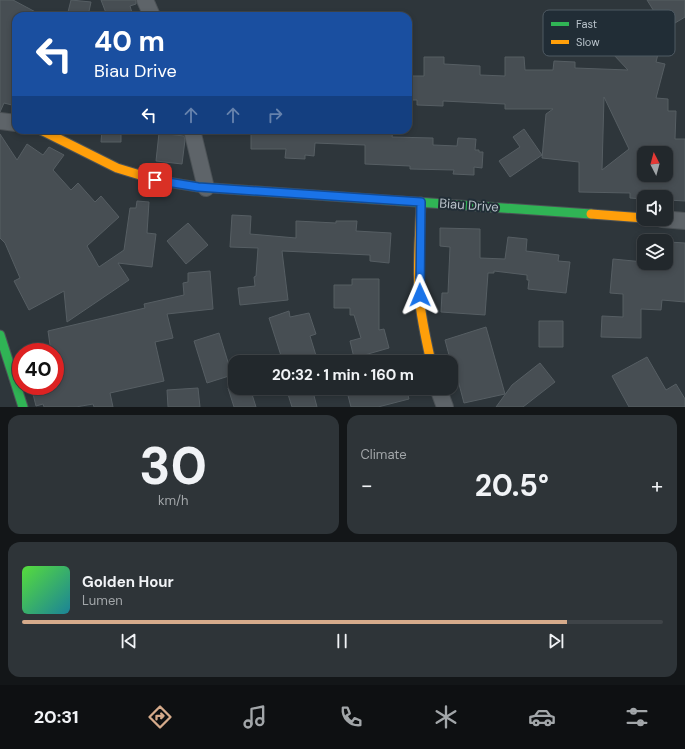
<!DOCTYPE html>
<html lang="en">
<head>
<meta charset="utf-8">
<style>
  body { margin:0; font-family:"DM Sans",sans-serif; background:#2e3438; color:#f1f3f6; height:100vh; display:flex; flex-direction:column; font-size:15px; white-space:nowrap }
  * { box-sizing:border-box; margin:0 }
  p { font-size:13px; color:#a2a6a9 }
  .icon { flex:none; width:22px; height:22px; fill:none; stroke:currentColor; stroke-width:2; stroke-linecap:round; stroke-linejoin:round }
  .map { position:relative; height:407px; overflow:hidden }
  .details { display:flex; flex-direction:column; gap:8px; padding:8px; background:#131618; flex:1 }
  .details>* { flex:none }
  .banner { position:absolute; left:12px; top:12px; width:400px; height:122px; border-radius:12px; box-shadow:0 2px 6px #0003,0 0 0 1px #3f4448; background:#1a4fa0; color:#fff; overflow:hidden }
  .needle { width:26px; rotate:354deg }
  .controls { position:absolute; left:637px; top:146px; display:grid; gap:8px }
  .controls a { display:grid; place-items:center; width:36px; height:36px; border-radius:8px; background:#22282c; box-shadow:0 2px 6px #0003,0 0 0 1px #3f4448; font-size:20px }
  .speed { position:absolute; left:12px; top:343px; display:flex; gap:8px; font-size:20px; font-weight:700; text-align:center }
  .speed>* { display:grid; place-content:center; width:52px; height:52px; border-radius:50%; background:#22282c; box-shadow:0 2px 6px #0003,0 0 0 1px #3f4448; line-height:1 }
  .speed .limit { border:6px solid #d22; background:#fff; color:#111 }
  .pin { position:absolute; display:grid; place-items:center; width:34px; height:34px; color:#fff; margin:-17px; border-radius:8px; box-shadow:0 2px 6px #0006 }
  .me { position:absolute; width:44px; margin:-22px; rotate:359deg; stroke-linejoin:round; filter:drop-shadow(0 0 3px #0008) }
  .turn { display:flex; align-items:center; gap:14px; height:84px; padding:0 16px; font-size:18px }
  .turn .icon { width:52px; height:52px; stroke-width:2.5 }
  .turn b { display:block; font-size:28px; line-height:34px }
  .lanes { display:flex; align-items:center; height:38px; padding:0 16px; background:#0003; justify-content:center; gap:20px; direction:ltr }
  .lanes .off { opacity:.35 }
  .big { font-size:30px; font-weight:700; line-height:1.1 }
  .details .card { flex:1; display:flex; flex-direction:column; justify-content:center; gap:6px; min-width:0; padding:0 14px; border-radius:12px; background:#2e3438 }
  .details .dial { align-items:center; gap:0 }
  .dial b { font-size:52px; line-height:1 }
  .song { display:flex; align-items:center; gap:12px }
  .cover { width:48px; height:48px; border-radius:6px; background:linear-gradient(135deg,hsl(110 70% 55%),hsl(190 70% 35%)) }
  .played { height:4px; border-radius:2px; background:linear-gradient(90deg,#d6ab8b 85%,#3f4448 85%) }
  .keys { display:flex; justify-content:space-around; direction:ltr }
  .heat { display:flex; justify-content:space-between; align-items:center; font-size:22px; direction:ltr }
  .details .tiles { flex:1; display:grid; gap:8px; grid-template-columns:1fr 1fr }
  .card:last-child { grid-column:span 2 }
  .trip { position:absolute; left:228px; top:355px; width:230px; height:40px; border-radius:12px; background:#22282c; box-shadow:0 2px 6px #0003,0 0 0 1px #3f4448; font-weight:700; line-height:40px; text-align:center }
  .menu { display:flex; height:64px; justify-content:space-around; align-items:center; background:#0e1012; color:#a2a6a9 }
  .menu .icon { width:28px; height:28px }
  .menu .active { color:#d6ab8b }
  .menu b { font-size:18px; color:#f1f3f6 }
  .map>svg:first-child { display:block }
  .building { fill:#474e53; stroke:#565e63; fill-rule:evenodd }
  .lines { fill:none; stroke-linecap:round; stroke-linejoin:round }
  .street-casing { stroke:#4c5256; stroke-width:18 }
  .fast-casing { stroke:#4c5256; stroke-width:11 }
  .slow-casing { stroke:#4c5256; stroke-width:11 }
  .street { stroke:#5e6469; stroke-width:16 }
  .fast { stroke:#30b455; stroke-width:9 }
  .slow { stroke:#ff9f0a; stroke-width:9 }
  .route-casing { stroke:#114b97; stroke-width:10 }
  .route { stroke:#1a73e8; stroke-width:7 }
  .labels { text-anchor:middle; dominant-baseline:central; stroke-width:4; stroke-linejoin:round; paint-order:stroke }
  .street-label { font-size:13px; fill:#b9c3cb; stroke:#212d36 }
  .key { fill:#212d36; stroke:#4f5a63; stroke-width:1 }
  .key-label { font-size:11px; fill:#b9c3cb }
</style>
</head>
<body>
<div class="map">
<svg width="685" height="407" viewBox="0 0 685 407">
  <rect width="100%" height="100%" fill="#2e363b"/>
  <path class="building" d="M0,0H13L43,16H16V74L12,83L16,84V106L4,103L0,112Z
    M71,0L91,2L88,16H67Z
    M101,0H136V4L130,6L133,16H110L109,12L106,13Z
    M647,0H685V17L665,29Z
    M626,10L660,46L656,62L665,64L656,98L668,99V111H676L675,139H685V201L668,200V197H644V199L630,198V193L579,192V162L542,158L546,114L553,109H505V104L443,101V106L417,105V100H410L411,76H424V57H444V64L480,66V75L505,76V57H524L525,70H553L554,61L575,62V68L628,70L597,37ZM604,97L629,149L602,170ZM644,153H666V175H644Z
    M524,129L542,155L510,177L499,161L520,147L513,137Z
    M102,130H121V142H101Z
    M251,130H393L392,137L433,138V145L457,146L458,138L476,139L475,150H479V152H483L482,168L474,167V175L453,174L454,170L410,169V166L365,164V145L315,143L314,156L305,155V159L285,158L286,149H251Z
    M159,133L184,136L185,140L182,164L156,161Z
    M0,134L17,160L27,144L43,155L49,147L64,155L53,170L71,190L78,183L95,202L101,196L119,217L87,246L99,267L124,250L130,208H136L137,201L149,202L147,233L156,234L152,267L118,263L129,280L67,322L64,291L29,310L14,281L20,278L5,243L0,238Z
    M232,215L251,216L250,234L296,238V221L336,223V221H357L356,231L391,233L389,263L370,261V255L282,251L288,300L240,305L238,288L255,286L254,277L256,276L258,248L230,247Z
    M188,223L208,245L186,264L167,241Z
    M440,228L480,229V258L505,259L508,237L527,239L526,251L559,255L558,261L570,262L566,293L528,289L529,280H527V275L494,271V273H488L485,315L441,312L442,293H448L450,247L440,246Z
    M669,242L685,243V302L662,300L661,310L641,309V338L601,337L602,316L623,317V294L610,293L613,259L644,262V263H668Z
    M210,271L213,309L167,314L173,338L155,342L164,381L110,393L113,407H94L93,404L76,407H44L43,404L36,406L31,386H55V352H51L48,331L145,308L144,304L184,295L183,283L188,282V273Z
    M352,279H379V330L384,329L389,348L354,358L350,341L361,338L354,315H350V308H334V285H352Z
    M289,311L290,317L309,313L316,334L310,336L318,362H283L269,318Z
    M539,321H563V347H539Z
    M486,327L505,394L464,403L455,369L453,370L445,340Z
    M219,333L232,375L207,383L194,341Z
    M647,357L666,390L676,384L685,399V407H629L612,376Z
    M540,363L555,382L523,407H496L512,385Z
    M198,388L200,407H168L167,390Z
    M228,388H250L256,407H234Z
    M286,388H312L317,407H292Z
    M346,388H406L409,399L378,407H351Z"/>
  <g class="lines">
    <defs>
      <path id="street" d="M145,0L152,16
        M0,121L16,123
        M192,130L206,188
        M662,219L685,221
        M438,388L445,407"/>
      <path id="fast" d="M167,182L198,187L591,214
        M0,335L23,407"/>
      <path id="slow" d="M41,130L117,168L140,175L167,182
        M421,202C420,233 417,264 419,295C421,318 426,340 431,362
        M591,214L644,218"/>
    </defs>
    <use href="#street" class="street-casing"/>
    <use href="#fast" class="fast-casing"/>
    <use href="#slow" class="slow-casing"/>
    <use href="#street" class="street"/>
    <use href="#fast" class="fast"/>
    <use href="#slow" class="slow"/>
  </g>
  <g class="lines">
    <defs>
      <path id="route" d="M155,180L198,187L421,202L420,295"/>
    </defs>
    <use href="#route" class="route-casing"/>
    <use href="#route" class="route"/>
  </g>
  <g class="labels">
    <g class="street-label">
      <text transform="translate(469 205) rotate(4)">Biau Drive</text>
    </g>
  </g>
  <rect x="543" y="10" width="132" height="46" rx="6" class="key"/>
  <rect x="551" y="22" width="18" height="4" fill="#30b455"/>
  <rect x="551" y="40" width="18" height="4" fill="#ff9f0a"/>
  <g class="key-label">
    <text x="576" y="28">Fast</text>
    <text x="576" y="46">Slow</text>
  </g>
</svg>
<div class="controls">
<a><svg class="needle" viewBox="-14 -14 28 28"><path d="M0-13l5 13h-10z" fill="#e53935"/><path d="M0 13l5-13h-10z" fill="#a2a6a9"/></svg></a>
<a><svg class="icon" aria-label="sound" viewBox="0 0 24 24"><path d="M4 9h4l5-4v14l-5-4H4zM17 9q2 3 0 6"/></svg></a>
<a><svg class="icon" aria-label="layers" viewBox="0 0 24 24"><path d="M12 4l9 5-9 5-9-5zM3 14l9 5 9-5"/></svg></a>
</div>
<div class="speed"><div class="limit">40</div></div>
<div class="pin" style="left:155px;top:180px;background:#d93025"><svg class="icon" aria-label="arrive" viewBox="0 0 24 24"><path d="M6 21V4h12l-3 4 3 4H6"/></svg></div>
<svg class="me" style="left:420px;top:295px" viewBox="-20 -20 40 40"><path d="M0-17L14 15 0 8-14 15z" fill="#1a73e8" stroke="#fff" stroke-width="4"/></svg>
<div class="trip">20:32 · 1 min · 160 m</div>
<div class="banner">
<div class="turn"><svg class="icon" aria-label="left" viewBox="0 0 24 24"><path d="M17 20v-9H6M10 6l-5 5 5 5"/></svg><div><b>40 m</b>Biau Drive</div></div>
<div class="lanes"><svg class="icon" aria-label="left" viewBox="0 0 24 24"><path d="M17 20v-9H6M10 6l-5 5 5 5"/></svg><svg class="icon off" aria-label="ahead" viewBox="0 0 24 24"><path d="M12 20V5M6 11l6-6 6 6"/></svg><svg class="icon off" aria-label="ahead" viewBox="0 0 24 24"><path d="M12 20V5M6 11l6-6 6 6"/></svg><svg class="icon off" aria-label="right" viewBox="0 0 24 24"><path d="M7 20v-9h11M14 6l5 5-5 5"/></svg></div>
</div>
</div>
<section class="details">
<div class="tiles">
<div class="card dial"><b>30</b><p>km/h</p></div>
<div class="card"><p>Climate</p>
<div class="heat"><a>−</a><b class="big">20.5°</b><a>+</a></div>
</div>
<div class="card">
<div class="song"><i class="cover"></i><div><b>Golden Hour</b><p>Lumen</p></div></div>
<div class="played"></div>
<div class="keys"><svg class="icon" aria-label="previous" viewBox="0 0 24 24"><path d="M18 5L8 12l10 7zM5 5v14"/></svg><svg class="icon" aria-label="pause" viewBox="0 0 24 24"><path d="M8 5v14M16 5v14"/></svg><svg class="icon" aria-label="next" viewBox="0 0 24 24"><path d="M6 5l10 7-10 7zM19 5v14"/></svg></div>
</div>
</div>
</section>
<nav class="menu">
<b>20:31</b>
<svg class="icon active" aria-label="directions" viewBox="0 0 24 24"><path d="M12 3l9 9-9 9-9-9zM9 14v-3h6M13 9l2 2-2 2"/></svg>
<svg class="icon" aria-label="music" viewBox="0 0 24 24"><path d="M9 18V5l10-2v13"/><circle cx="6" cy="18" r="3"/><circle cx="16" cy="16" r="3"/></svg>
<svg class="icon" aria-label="phone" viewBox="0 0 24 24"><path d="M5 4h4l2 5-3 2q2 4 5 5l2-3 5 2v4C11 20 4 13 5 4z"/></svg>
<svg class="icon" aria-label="climate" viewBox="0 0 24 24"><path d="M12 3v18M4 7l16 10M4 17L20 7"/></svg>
<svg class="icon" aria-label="car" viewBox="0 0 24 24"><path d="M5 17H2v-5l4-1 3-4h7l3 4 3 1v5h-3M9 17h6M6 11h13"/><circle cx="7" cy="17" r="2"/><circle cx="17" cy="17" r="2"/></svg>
<svg class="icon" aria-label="filters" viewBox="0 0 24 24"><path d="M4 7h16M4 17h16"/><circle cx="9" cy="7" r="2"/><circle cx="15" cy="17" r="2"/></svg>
</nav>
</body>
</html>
